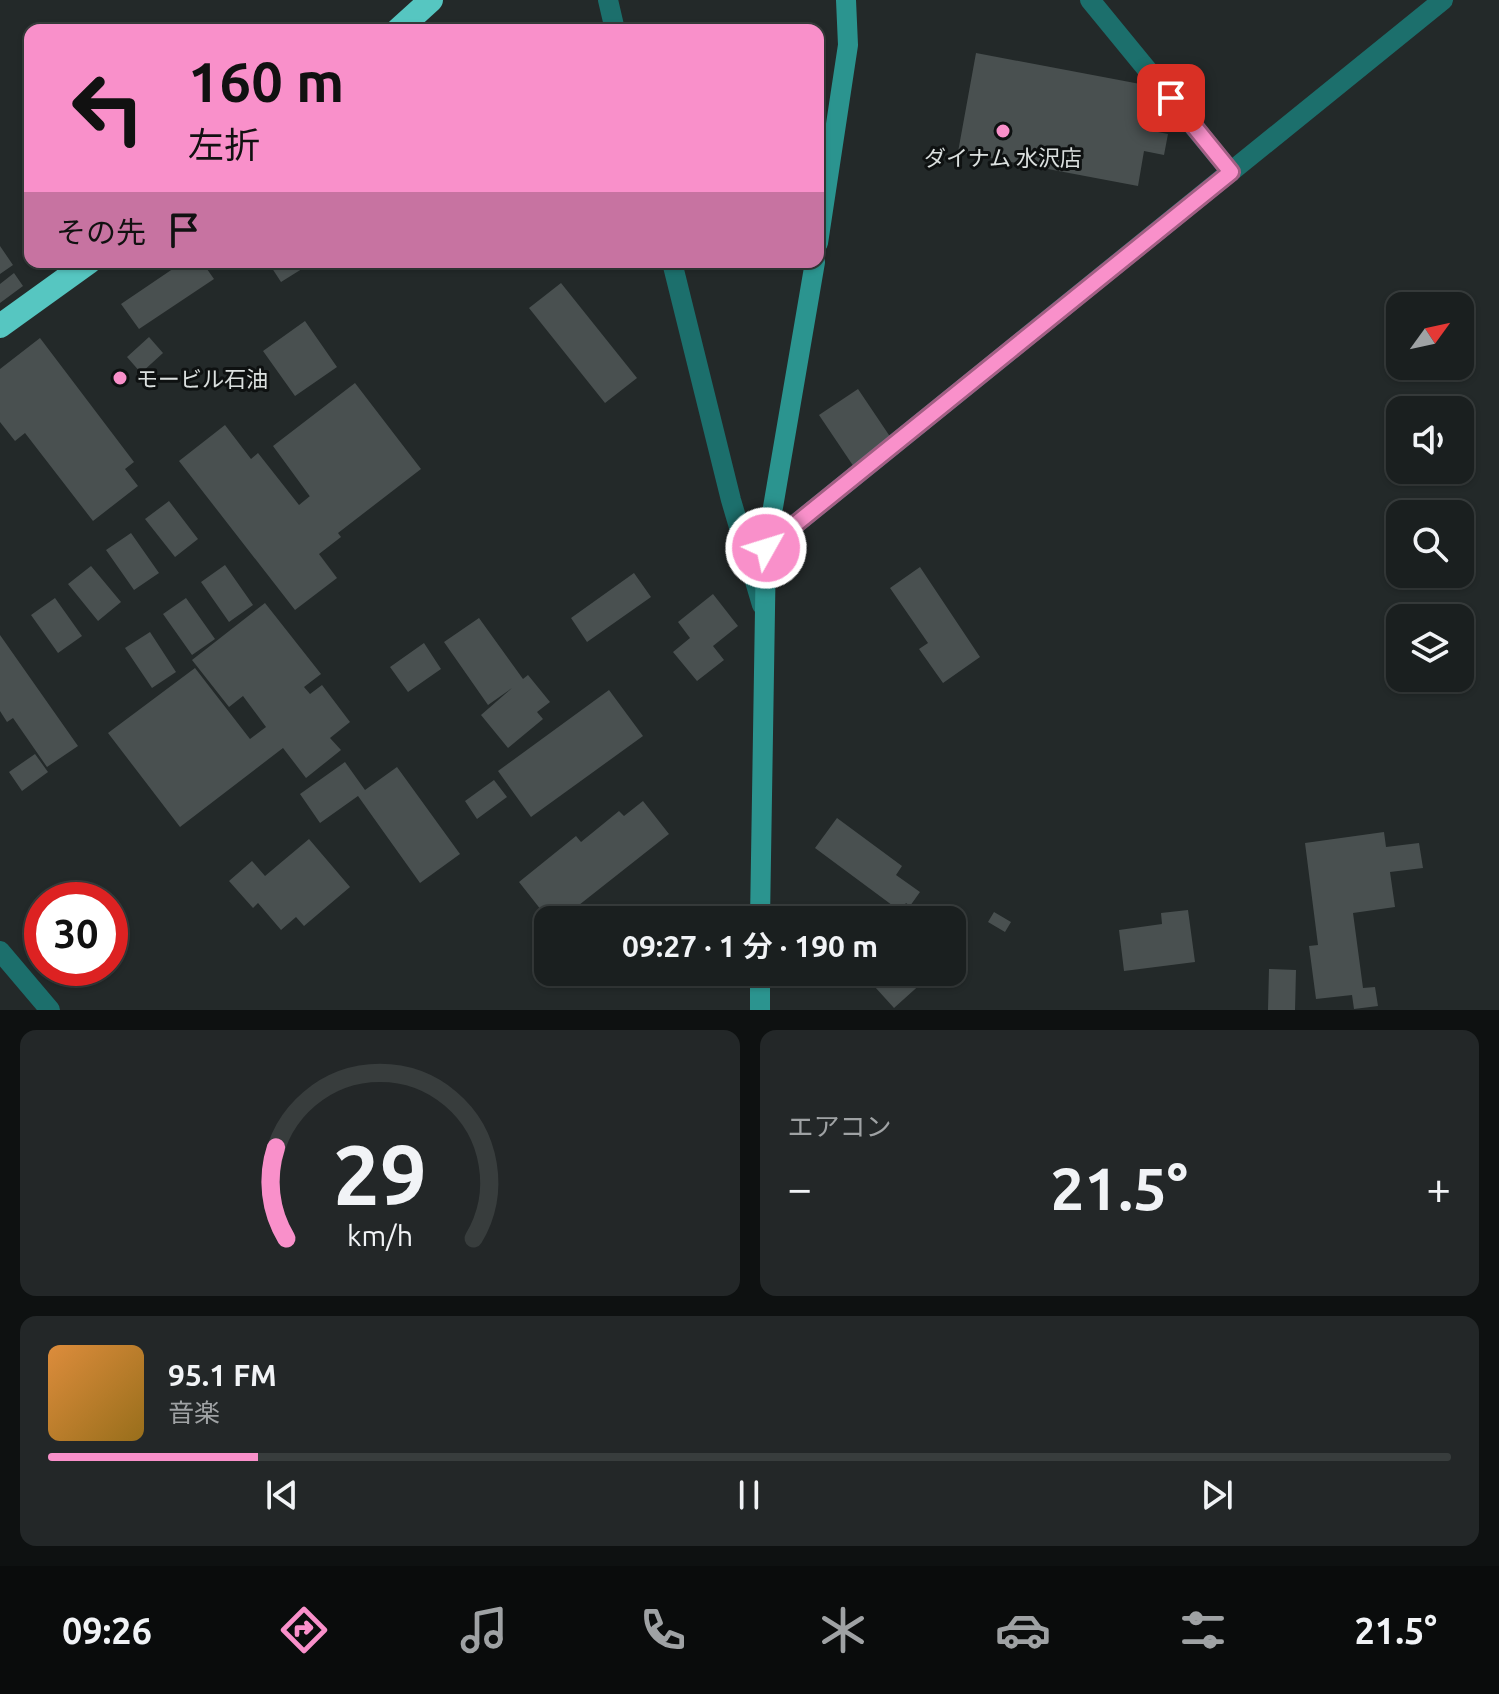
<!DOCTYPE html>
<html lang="ja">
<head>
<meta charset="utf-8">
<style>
  body { margin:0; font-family:Ubuntu,"Noto Sans JP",sans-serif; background:#232728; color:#f1f3f6; height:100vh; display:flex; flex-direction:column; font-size:30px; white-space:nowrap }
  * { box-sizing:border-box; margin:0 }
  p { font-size:26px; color:#9fa2a4 }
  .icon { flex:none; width:44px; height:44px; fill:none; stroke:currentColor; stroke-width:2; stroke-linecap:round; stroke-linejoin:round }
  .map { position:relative; height:1010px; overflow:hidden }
  .drawer { display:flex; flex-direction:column; gap:20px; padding:20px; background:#0e1111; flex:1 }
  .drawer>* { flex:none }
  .top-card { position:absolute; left:24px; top:24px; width:800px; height:244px; border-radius:16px; box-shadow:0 2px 6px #0004,0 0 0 2px #383d3d; background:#f990ca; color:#111; overflow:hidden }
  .needle { width:52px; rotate:57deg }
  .fabs { position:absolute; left:1386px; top:292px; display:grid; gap:16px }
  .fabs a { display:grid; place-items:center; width:88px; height:88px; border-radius:16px; background:#1a1f1f; box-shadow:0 2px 6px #0004,0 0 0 2px #383d3d; font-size:40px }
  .speed { position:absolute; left:24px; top:882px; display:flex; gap:16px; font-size:40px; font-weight:700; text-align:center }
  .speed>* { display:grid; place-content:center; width:104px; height:104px; border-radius:50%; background:#1a1f1f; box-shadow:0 2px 6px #0004,0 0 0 2px #383d3d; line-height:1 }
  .speed .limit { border:12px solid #d22; background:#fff; color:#111 }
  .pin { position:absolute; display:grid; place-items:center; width:68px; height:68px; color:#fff; margin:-34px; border-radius:16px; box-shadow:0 4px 12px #0006 }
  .me { position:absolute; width:88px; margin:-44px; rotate:51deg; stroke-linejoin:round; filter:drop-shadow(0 0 6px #0008) }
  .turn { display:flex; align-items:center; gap:28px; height:168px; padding:0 32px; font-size:36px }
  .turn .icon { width:104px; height:104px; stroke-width:2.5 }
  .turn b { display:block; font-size:56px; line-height:68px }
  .then { display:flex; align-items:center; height:76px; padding:0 32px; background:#0003; gap:16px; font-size:30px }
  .big { font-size:60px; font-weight:600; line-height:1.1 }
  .drawer .widget { flex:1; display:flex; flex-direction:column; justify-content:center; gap:12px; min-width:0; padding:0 28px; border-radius:16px; background:#232728 }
  .drawer .dial { align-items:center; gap:0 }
  .dial svg { height:208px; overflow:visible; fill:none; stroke:#383d3d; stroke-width:7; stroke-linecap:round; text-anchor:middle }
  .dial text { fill:#f1f3f6; stroke:none }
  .song { display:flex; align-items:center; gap:24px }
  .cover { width:96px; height:96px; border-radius:12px; background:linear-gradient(135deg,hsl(30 70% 55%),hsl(40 70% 35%)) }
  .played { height:8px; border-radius:4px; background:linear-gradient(90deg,#f990ca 15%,#383d3d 15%) }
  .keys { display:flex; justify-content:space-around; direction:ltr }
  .heat { display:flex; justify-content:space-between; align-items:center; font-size:44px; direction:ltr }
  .drawer .tiles { flex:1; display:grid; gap:20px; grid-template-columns:1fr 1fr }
  .widget:last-child { grid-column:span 2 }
  .trip { position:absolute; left:534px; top:906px; width:432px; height:80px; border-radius:16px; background:#1a1f1f; box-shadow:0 2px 6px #0004,0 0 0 2px #383d3d; font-weight:600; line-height:80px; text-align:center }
  .tab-bar { display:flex; height:128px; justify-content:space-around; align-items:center; background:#0a0c0c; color:#9fa2a4 }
  .tab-bar .icon { width:56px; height:56px }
  .tab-bar .active { color:#f990ca }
  .tab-bar b { font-size:36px; color:#f1f3f6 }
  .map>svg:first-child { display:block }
  .building { fill:#495050 }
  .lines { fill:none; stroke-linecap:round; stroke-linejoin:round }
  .street { stroke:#1c6f6c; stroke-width:20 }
  .secondary { stroke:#2b948f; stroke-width:20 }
  .highway { stroke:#56c6c1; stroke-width:24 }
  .route-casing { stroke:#a25e83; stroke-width:20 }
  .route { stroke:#f990ca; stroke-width:14 }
  .poi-dot { fill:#f990ca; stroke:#0e1111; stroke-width:3 }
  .labels { text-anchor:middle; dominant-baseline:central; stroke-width:6; stroke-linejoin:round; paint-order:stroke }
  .poi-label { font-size:22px; fill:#dbe0df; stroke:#0e1111 }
</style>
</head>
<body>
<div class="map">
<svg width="1499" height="1010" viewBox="0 0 1499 1010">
  <rect width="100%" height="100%" fill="#232929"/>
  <path class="building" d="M976,53L1156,87L1148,130L1168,134L1164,155L1144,151L1138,186L958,152Z
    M0,246L13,265L0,274Z
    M183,262H202L214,279L139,329L121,304Z
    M268,262H313L281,282Z
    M14,273L23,286L0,303V284Z
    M561,283L637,378L605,403L529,308Z
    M305,321L337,367L295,396L263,351Z
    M149,337L163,353L141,373L127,357Z
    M40,338L134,462L125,469L138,486L93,521L25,433L15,441L0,422V369Z
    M355,383L421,469L338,533L341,537L319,554L337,578L295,610L179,461L225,425L251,459L258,453L299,505L310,496L325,517L273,446Z
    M858,389L893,441L854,467L819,415Z
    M169,501L198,539L175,557L145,519Z
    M131,533L159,573L134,590L106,550Z
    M225,565L253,605L229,622L201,582Z
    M91,566L121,602L98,621L68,584Z
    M920,567L980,657L943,683L919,649L928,643L890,588Z
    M634,573L651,597L587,642L571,618Z
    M713,594L738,626L713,646L724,660L697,681L673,652L690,638L678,622Z
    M55,598L82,636L58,653L31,615Z
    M186,598L215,639L192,655L163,614Z
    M265,603L321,674L304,687L310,694L322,685L350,722L330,738L341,750L306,778L283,748L180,827L108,733L195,668L250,739L266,727L243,696L229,707L192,660Z
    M479,618L523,679L528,675L550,702L537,712L543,719L508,748L481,715L512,688L488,705L444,642Z
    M150,632L176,672L152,688L125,648Z
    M0,635L78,746L47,767L13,718L7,722L0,711Z
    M424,643L441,669L408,692L390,667Z
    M609,690L643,736L531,817L498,771Z
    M35,754L48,772L22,791L9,772Z
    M345,762L365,790L397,767L460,854L420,883L358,796L320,823L300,794Z
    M494,780L507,797L477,819L465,801Z
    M643,801L669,834L560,920H549L519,882L576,836L581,842L619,811L624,816Z
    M837,818L902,866L896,875L920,892L910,906L906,903L900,911L815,848Z
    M1384,832L1386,847L1419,843L1423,868L1390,872L1395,907L1353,913L1363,988L1375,987L1378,1006L1354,1009L1352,995L1316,999L1309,946L1318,945L1305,843Z
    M309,839L350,887L304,926L296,917L281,930L258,903L253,908L229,881L252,861L265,876Z
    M1188,910L1195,962L1124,971L1119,930L1162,924L1161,913Z
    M994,912L1011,922L1005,932L988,922Z
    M1269,969L1296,970L1295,1010H1268Z
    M892,972H934L894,1008L875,987Z"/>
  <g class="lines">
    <path class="street" d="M608,0L615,30
      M1090,0L1231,172
      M672,262L731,500L762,605
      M766,548L1443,0
      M0,951L50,1010"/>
    <path class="secondary" d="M818,243L848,45L846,0
      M760,920L766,548L815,262
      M760,1010V972"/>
    <path class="highway" d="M398,30L431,0
      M0,326L89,262"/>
  </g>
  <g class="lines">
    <defs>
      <path id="route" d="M766,548L1231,172L1171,98"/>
    </defs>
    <use href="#route" class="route-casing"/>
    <use href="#route" class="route"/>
  </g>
  <g class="poi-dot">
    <circle cx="1003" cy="131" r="8"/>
    <circle cx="120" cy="378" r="8"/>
  </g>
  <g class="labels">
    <g class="poi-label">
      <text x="1003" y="157">ダイナム 水沢店</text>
      <text x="136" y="378" text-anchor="start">モービル石油</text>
    </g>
  </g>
</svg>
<div class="fabs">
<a><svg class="needle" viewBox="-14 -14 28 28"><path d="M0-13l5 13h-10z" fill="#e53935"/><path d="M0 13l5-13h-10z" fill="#9fa2a4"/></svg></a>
<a><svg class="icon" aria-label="sound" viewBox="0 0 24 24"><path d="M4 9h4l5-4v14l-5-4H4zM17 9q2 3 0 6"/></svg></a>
<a><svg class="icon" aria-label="search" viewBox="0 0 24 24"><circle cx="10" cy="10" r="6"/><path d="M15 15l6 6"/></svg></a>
<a><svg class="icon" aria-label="layers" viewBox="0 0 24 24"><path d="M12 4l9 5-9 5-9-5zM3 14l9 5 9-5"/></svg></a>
</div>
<div class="speed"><div class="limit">30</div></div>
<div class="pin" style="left:1171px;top:98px;background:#d93025"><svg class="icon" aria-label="arrive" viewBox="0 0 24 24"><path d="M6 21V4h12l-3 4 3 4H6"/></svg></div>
<svg class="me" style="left:766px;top:548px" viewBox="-20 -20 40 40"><circle r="17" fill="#f990ca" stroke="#fff" stroke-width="3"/><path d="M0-11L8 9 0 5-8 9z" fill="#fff"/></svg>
<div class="trip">09:27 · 1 分 · 190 m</div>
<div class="top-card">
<div class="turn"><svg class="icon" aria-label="left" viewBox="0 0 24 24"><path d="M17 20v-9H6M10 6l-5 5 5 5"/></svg><div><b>160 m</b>左折</div></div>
<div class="then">その先<svg class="icon" aria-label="arrive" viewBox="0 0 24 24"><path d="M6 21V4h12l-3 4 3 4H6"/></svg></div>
</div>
</div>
<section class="drawer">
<div class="tiles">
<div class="widget dial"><svg viewBox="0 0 100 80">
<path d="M14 69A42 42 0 1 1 86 69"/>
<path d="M14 69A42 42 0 0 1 10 34" stroke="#f990ca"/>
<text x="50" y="56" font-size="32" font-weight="700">29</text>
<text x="50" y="72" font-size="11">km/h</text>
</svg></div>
<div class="widget"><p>エアコン</p>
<div class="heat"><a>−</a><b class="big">21.5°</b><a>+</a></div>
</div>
<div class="widget">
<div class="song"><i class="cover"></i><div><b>95.1 FM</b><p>音楽</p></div></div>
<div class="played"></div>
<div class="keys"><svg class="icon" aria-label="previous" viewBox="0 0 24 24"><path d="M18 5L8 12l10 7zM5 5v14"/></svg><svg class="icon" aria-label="pause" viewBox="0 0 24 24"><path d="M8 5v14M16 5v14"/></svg><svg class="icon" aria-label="next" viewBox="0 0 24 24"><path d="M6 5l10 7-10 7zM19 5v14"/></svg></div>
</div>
</div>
</section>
<nav class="tab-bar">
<b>09:26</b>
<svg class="icon active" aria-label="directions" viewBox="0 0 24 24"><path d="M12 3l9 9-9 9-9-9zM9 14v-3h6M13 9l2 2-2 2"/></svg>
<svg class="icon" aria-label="music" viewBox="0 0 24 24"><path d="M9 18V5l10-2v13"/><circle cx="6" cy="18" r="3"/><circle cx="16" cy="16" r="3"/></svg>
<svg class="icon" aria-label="phone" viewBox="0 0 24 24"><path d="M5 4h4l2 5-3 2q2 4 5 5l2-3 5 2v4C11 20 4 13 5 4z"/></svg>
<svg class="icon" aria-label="climate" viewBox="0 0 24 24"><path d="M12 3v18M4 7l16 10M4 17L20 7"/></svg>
<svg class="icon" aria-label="car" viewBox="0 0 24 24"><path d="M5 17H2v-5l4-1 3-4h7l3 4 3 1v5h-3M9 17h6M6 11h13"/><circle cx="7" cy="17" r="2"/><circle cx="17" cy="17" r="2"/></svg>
<svg class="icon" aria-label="filters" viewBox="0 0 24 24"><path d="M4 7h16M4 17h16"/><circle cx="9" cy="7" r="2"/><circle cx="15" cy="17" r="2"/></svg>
<b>21.5°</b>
</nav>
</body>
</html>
